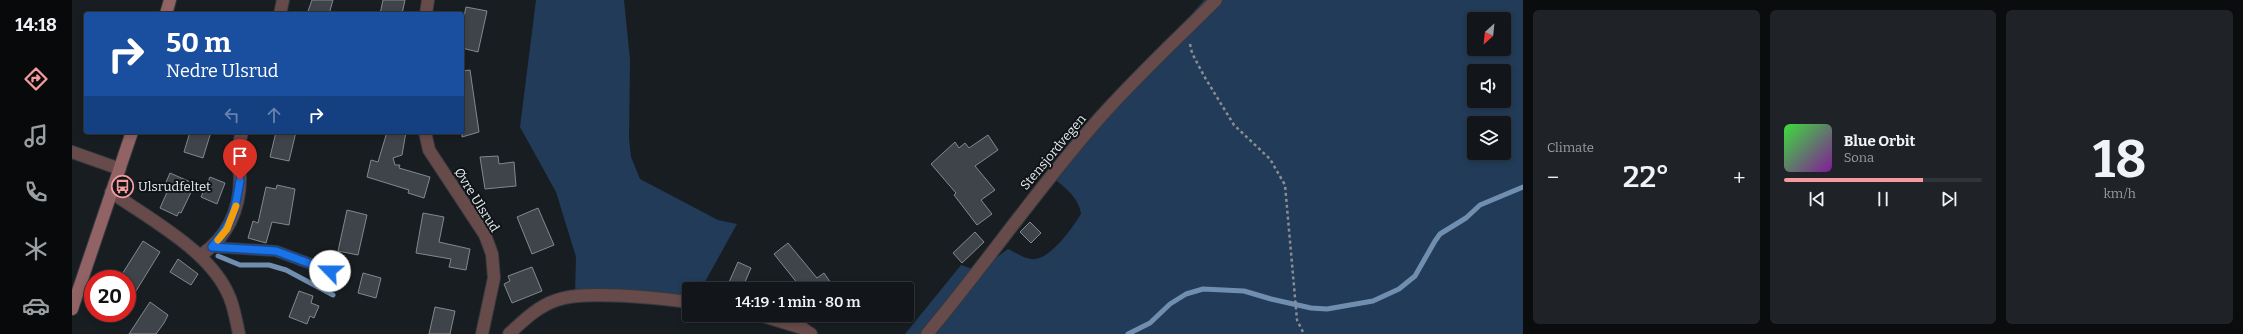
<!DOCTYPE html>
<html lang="en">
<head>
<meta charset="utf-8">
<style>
  body { margin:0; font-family:Bitter,serif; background:#1f2327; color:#f1f3f6; height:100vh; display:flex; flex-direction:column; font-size:15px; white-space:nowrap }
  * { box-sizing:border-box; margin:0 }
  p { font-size:13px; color:#9c9fa2 }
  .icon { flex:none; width:22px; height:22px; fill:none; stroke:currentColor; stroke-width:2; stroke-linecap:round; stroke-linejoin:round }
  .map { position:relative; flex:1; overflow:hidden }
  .sheet { display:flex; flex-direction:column; gap:10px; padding:10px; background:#0a0c0e; width:720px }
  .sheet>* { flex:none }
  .guide { position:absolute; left:12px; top:12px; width:380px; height:122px; border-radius:4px; box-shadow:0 2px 6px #0003,0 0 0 1px #313539; background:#1a4fa0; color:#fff; overflow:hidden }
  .needle { width:26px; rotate:207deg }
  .buttons { position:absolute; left:1395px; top:12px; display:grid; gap:8px }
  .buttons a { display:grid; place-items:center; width:44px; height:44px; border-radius:4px; background:#12161a; box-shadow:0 2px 6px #0003,0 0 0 1px #313539; font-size:20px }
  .speed { position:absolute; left:12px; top:270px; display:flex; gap:8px; font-size:20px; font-weight:700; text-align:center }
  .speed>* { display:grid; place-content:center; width:52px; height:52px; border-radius:50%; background:#12161a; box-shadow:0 2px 6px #0003,0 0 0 1px #313539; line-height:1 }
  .speed .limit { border:6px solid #d22; background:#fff; color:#111 }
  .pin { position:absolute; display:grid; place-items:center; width:34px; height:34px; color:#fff; margin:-41px -17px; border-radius:50% 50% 50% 0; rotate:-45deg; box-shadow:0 0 4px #0007 }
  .pin .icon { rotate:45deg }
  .me { position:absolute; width:44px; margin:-22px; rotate:293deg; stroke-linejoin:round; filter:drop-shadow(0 0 3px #0008) }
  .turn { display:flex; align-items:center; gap:14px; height:84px; padding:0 16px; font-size:18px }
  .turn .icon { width:52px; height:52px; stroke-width:2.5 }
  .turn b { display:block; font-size:28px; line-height:34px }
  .lanes { display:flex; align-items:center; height:38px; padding:0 16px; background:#0003; justify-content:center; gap:20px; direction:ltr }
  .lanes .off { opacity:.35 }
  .big { font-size:30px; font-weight:600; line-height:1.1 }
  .sheet .tile { flex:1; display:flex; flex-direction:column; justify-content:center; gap:6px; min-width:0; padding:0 14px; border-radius:6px; background:#1f2327 }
  .sheet .dial { align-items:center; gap:0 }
  .dial b { font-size:52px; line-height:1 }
  .song { display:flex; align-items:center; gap:12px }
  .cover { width:48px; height:48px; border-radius:6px; background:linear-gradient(135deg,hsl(120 70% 55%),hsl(290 70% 35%)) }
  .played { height:4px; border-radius:2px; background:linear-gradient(90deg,#f59b9d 70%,#313539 70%) }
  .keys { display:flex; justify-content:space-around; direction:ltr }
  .heat { display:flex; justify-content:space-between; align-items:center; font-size:22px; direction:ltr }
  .sheet .tiles { flex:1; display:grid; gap:10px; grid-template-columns:repeat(3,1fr) }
  .trip { position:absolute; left:610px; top:282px; width:232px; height:40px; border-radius:4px; background:#12161a; box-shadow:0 2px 6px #0003,0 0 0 1px #313539; font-weight:600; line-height:40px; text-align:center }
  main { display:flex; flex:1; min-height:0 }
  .menu { display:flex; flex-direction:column; width:72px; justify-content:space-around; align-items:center; background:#07090a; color:#9c9fa2 }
  .menu .icon { width:28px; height:28px }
  .menu .current { color:#f59b9d }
  .menu b { font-size:18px; color:#f1f3f6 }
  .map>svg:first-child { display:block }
  .green { fill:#213b58; fill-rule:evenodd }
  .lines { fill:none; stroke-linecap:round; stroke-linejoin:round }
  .stream { stroke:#708eaf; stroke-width:5 }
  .building { fill:#3f444a; stroke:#82888e }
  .service-casing { stroke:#363a3f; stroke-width:12 }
  .minor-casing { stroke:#363a3f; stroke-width:14 }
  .secondary-casing { stroke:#363a3f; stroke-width:14 }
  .path { stroke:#8a8e92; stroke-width:2.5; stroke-dasharray:3 3; stroke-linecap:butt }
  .service { stroke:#674a4a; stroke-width:10 }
  .minor { stroke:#674a4a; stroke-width:12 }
  .secondary { stroke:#916364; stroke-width:12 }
  .route-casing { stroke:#114b97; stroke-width:10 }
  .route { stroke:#1a73e8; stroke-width:7 }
  .slow { stroke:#f59e0b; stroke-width:7 }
  .labels { text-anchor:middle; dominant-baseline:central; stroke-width:4; stroke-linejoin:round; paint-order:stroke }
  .street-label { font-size:13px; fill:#ebeef1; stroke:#0f1418 }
  .poi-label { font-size:13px; fill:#ebeef1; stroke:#0f1418; text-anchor:start }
</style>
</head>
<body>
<main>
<nav class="menu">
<b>14:18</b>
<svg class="icon current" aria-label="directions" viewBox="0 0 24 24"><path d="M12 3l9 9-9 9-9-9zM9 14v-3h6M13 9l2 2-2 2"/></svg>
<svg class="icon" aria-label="music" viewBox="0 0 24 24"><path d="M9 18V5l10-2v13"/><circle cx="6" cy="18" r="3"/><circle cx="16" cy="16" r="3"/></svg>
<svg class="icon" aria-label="phone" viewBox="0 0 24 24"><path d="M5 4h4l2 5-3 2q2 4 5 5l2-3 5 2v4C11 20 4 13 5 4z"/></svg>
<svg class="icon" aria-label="climate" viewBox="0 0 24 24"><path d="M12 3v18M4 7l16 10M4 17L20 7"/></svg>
<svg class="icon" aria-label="car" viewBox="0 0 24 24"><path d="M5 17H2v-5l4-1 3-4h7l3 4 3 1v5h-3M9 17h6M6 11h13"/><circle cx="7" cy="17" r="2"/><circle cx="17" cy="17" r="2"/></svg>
</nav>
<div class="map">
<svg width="1451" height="334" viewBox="0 0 1451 334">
  <rect width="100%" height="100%" fill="#181d22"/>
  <path class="green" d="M464,0H552L558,60L557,139L559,157L568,179L646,220L665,224L629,289H617V299L503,294L504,257L484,192L448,127Z
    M1132,0H1451V334H833L889,265L906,271L936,249C943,252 951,258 959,259C977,262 1001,227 1009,214C1007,197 992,187 979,176ZM1402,19H1432V49H1402ZM1402,71H1432V101H1402ZM1402,123H1432V153H1402Z"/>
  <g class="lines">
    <path class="stream" d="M146,256L168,265H197L214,270L261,295
      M1056,334L1078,323L1098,304L1114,294L1131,289L1172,291L1199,299L1239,308L1255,309L1301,301L1327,289L1343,276L1363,241L1368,234L1394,218L1408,205L1451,187"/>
  </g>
  <path class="building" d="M240,0H261L257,14H235Z
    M311,0H333L330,14H308Z
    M394,7L415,11L406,52L390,48V26Z
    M398,70L407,132L390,137V71Z
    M118,132H139L131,158L112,152Z
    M204,132H224L217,161L198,157Z
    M315,132H334L330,155L321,158L323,165H328L327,168L358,177L352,198L336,193L337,190L295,177L299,160L306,162Z
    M916,135L926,150L903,166L923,190L909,200L920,214L905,225L882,195L884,193L859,164L883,142L887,148L893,143L897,148Z
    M426,156L427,164L442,162L444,186L413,189L408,157Z
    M98,173L123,184L109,213L107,212L105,216L88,208L96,190L91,189Z
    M138,177L153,183L145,204L129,197Z
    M205,185L223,189L217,225L200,222L194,243L176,238L181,221L186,223L194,187L204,189Z
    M466,208L482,245L460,254L445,217Z
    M275,210L295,215L286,255L266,251Z
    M351,213L372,217L367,242L398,249L394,270L377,267L379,259L344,253Z
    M958,222L969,233L959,243L948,232Z
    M903,232L912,242L890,263L881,253Z
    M71,241L88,252L64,291L55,286V279H47Z
    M716,243L745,278L752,273L763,289H730L702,254Z
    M106,259L126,274L119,285L98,272Z
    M666,262L679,268L670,289H654Z
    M460,267L470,291L440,303L432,284L438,281L436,276Z
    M291,273L309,278L304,298L286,293Z
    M227,291L241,296L239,303L247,306L242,318L238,316L235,324L217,317Z
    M78,302L96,315L92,323L84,334H57Z
    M363,307L383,311L378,334H357Z"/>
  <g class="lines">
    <defs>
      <path id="service" d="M140,247L204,251L258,271"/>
      <path id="minor" d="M208,14L211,0
        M354,14L356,0
        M353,132L357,150L413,235L420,254L422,278L410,334
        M0,152L48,169
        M39,192C80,221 145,254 160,304C163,314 165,324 167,334
        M129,255C155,237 168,210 168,178C167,162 165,147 170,132
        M688,315L730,328L739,334
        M437,334C451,321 466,306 485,300C513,290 586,298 617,302
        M855,334C914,264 965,189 1025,121C1062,79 1104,40 1144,0"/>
      <path id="secondary" d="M94,14L98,0
        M0,309L60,132"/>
    </defs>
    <use href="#service" class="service-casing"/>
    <use href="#minor" class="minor-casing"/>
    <use href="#secondary" class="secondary-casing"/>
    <path class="path" d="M1118,44L1120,53L1132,76L1162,125L1198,159L1213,185L1225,320L1232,334"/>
    <use href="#service" class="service"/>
    <use href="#minor" class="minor"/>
    <use href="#secondary" class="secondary"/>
  </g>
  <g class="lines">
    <defs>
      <path id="route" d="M168,180C163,212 161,222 140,247L204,251L258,271"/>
    </defs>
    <use href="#route" class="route-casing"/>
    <use href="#route" class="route"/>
    <path class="slow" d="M146,240L155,229L164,206"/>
  </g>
  <defs>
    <symbol id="bus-ring" viewBox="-11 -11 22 22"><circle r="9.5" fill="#0f1418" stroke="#f59b9d" stroke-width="1.5"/><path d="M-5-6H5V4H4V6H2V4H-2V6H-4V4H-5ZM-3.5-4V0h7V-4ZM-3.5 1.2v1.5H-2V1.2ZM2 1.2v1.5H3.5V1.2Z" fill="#f59b9d"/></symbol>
  </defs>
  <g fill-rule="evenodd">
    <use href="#bus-ring" x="38" y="174" width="25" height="25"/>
  </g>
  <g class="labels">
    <g class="street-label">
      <text transform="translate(981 152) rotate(-50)">Stensjordvegen</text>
      <text transform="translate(405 200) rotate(58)">Øvre Ulsrud</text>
    </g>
    <g class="poi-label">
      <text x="66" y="186">Ulsrudfeltet</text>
    </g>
  </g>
</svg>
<div class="buttons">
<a><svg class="needle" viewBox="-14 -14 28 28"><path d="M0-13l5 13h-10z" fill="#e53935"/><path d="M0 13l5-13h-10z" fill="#9c9fa2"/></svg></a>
<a><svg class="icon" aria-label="sound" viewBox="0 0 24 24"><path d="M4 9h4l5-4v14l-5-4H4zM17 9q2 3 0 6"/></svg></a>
<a><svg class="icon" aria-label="layers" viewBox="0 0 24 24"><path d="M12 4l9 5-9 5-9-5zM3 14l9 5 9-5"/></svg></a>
</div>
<div class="speed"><div class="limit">20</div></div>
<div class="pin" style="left:168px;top:180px;background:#d93025"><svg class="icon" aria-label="arrive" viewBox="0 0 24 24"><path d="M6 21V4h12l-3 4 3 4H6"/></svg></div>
<svg class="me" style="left:258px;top:271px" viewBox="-20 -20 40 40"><circle r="19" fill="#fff"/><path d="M0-13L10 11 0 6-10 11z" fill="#1a73e8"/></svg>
<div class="trip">14:19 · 1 min · 80 m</div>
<div class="guide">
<div class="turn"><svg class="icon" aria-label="right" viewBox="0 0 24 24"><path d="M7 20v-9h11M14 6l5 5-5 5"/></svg><div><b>50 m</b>Nedre Ulsrud</div></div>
<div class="lanes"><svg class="icon off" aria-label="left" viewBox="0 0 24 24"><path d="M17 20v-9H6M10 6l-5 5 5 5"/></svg><svg class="icon off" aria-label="ahead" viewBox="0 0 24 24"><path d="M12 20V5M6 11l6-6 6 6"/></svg><svg class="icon" aria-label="right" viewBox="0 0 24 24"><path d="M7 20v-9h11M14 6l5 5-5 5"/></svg></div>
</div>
</div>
<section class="sheet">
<div class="tiles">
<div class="tile"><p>Climate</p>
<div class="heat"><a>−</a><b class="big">22°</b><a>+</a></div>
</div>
<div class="tile">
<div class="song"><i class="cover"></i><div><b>Blue Orbit</b><p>Sona</p></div></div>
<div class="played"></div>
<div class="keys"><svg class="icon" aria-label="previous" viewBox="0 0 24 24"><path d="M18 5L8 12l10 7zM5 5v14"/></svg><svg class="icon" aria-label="pause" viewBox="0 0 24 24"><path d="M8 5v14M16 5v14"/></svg><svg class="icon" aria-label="next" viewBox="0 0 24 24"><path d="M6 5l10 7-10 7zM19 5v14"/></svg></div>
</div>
<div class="tile dial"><b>18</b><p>km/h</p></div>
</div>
</section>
</main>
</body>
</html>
